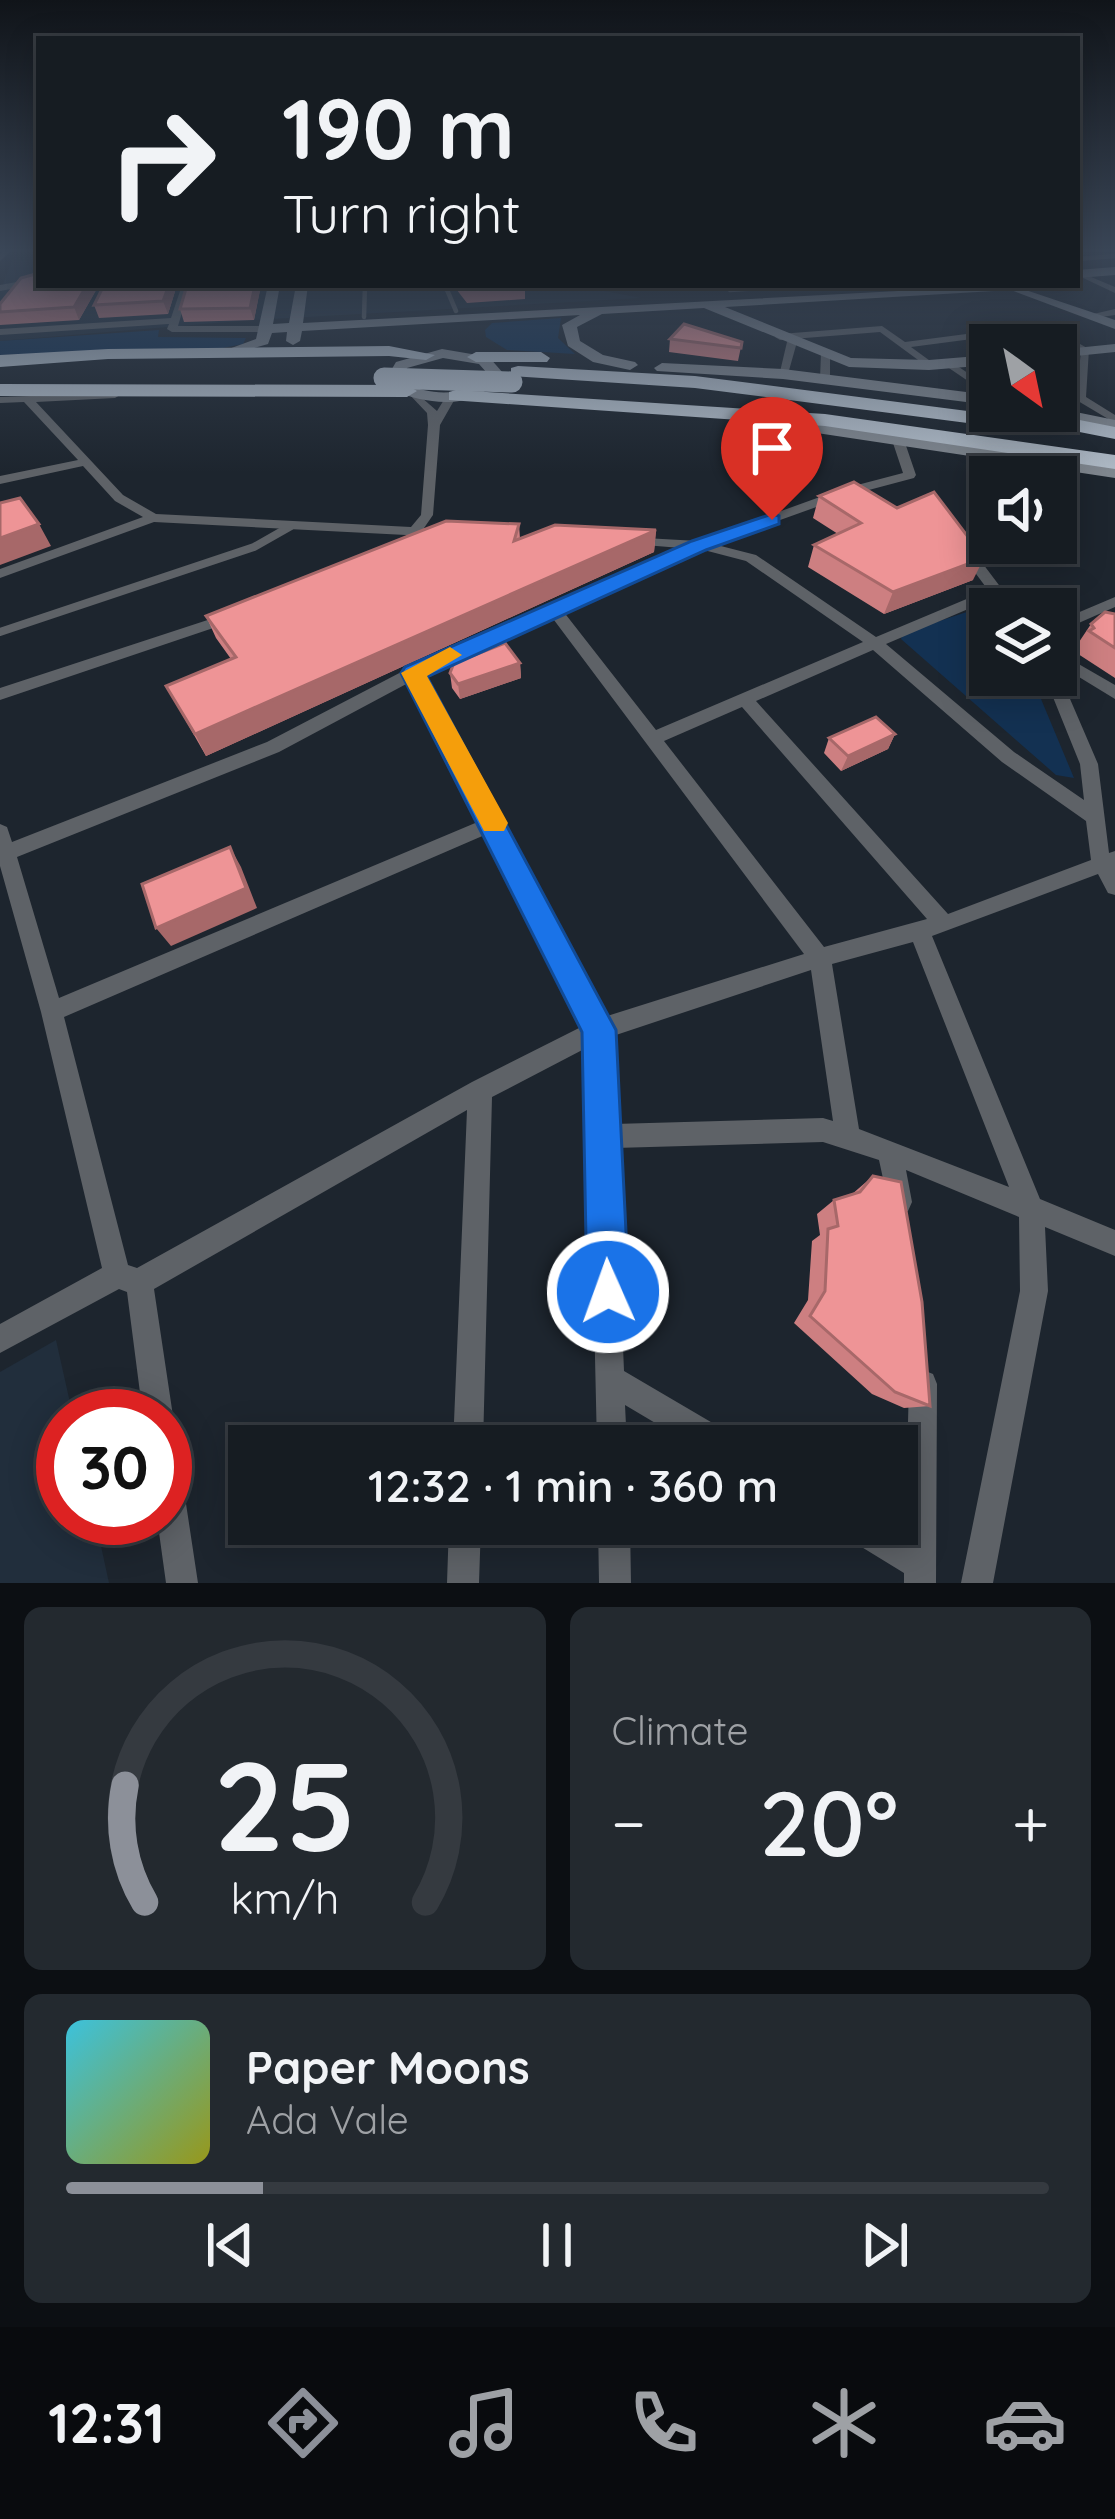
<!DOCTYPE html>
<html lang="en">
<head>
<meta charset="utf-8">
<style>
  body { margin:0; font-family:Quicksand,sans-serif; background:#23292f; color:#f1f3f6; height:100vh; display:flex; flex-direction:column; font-size:45px; white-space:nowrap }
  * { box-sizing:border-box; margin:0 }
  p { font-size:39px; color:#9ea1a5 }
  .icon { flex:none; width:66px; height:66px; fill:none; stroke:currentColor; stroke-width:2; stroke-linecap:round; stroke-linejoin:round }
  .map { position:relative; height:1583px; overflow:hidden }
  .details { display:flex; flex-direction:column; gap:24px; padding:24px; background:#0c0f13; flex:1 }
  .details>* { flex:none }
  .guide { position:absolute; left:36px; top:36px; width:1044px; height:252px; border-radius:0px; box-shadow:0 6px 30px #0003,0 0 0 3px #353a40; background:#161c22; color:#f1f3f6; overflow:hidden }
  .needle { width:78px; rotate:147deg }
  .tools { position:absolute; left:969px; top:324px; display:grid; gap:24px }
  .tools a { display:grid; place-items:center; width:108px; height:108px; border-radius:0px; background:#161c22; box-shadow:0 6px 30px #0003,0 0 0 3px #353a40; font-size:60px }
  .speed { position:absolute; left:36px; top:1389px; display:flex; gap:24px; font-size:60px; font-weight:700; text-align:center }
  .speed>* { display:grid; place-content:center; width:156px; height:156px; border-radius:50%; background:#161c22; box-shadow:0 6px 30px #0003,0 0 0 3px #353a40; line-height:1 }
  .speed .limit { border:18px solid #d22; background:#fff; color:#111 }
  .pin { position:absolute; display:grid; place-items:center; width:102px; height:102px; color:#fff; margin:-123px -51px; border-radius:50% 50% 50% 0; rotate:-45deg; box-shadow:0 0 12px #0007 }
  .pin .icon { rotate:45deg }
  .me { position:absolute; width:132px; margin:-66px; rotate:358deg; stroke-linejoin:round; filter:drop-shadow(0 0 9px #0008) }
  .turn { display:flex; align-items:center; gap:42px; height:252px; padding:0 48px; font-size:54px }
  .turn .icon { width:156px; height:156px; stroke-width:2.5 }
  .turn b { display:block; font-size:84px; line-height:102px }
  .big { font-size:90px; font-weight:600; line-height:1.1 }
  .details .tile { flex:1; display:flex; flex-direction:column; justify-content:center; gap:18px; min-width:0; padding:0 42px; border-radius:18px; background:#23292f }
  .details .dial { align-items:center; gap:0 }
  .dial svg { height:312px; overflow:visible; fill:none; stroke:#353a40; stroke-width:7; stroke-linecap:round; text-anchor:middle }
  .dial text { fill:#f1f3f6; stroke:none }
  .song { display:flex; align-items:center; gap:36px }
  .cover { width:144px; height:144px; border-radius:18px; background:linear-gradient(135deg,hsl(190 70% 55%),hsl(60 70% 35%)) }
  .played { height:12px; border-radius:6px; background:linear-gradient(90deg,#8c9099 20%,#353a40 20%) }
  .keys { display:flex; justify-content:space-around; direction:ltr }
  .heat { display:flex; justify-content:space-between; align-items:center; font-size:66px; direction:ltr }
  .details .tiles { flex:1; display:grid; gap:24px; grid-template-columns:1fr 1fr }
  .tile:last-child { grid-column:span 2 }
  .trip { position:absolute; left:228px; top:1425px; width:690px; height:120px; border-radius:0px; background:#161c22; box-shadow:0 6px 30px #0003,0 0 0 3px #353a40; font-weight:600; line-height:120px; text-align:center }
  .dock { display:flex; height:192px; justify-content:space-around; align-items:center; background:#090b0e; color:#9ea1a5 }
  .dock .icon { width:84px; height:84px }
  .dock .active { color:#8c9099 }
  .dock b { font-size:54px; color:#f1f3f6 }
  .map>svg:first-child { display:block }
  .built { fill:#212e3c }
  .green { fill:#133152 }
  .lines { fill:none; stroke-linecap:round; stroke-linejoin:round }
  .lane-far1 { stroke:#5e6267; stroke-width:4.5 }
  .lane { stroke:#5e6267; stroke-width:8 }
  .street { fill:#5e6267; fill-rule:evenodd }
  .secondary { fill:#7f868e; fill-rule:evenodd }
  .highway { fill:#afbac6; fill-rule:evenodd }
  .highway-bridge { stroke:#afbac6; stroke-width:21 }
  .wall { fill:#cd7f81 }
  .shaded-wall { fill:#a76869 }
  .building { fill:#ee9496; stroke:#a76869; stroke-width:3 }
  .route { fill:#1a73e8; stroke:#114b97; stroke-width:3 }
  .slow { fill:#f59e0b }
</style>
</head>
<body>
<div class="map">
<svg width="1115" height="1583" viewBox="0 0 1115 1583">
  <rect width="100%" height="100%" fill="#1d252e"/>
  <path class="built" d="M15,252H39V285H573L641,298L252,320L0,341V293Z
    M56,1340L73,1416H63V1518H95L109,1583H0V1372Z"/>
  <path class="green" d="M561,318L558,338L575,354L507,350L486,337L485,330L492,323Z
    M159,330L158,337L246,338L243,344L223,348L0,355V341Z
    M982,607L992,609L990,675H1031L1074,778L1056,775L901,639L903,633Z"/>
  <g class="lines">
    <path class="lane-far1" d="M1077,259L1115,256
      M445,285L456,311
      M730,290L803,285
      M364,317L365,285"/>
    <path class="lane" d="M0,632L254,547L291,526"/>
    <path class="street" d="M2,252H10L0,261V254Z
      M1079,272L1115,287V293L1079,276Z
      M39,278V284L0,291V285Z
      M182,285H190L178,326H265L270,329L265,332H172L167,329L169,324L0,335V329L171,318Z
      M1115,309V315L1094,318L1089,315Z
      M1044,324L1089,349L1086,397L1115,415V423L1078,401L1056,397V391L1076,394L1081,352L1042,330L911,347L933,363V367L929,368L880,332L780,340L775,337L780,334L882,326L905,342Z
      M792,339L797,342L788,374L779,376L787,342Z
      M821,353L830,355V379L825,382L820,379Z
      M950,361L990,388V396L946,366L945,364Z
      M413,390L437,411L447,395L456,397L440,425L433,515L424,528L448,530V536H419L412,540L406,535L154,522L0,578V569L143,517L115,501L83,466L0,484V476L78,460L24,402L0,403V397L119,393L120,395L115,398L36,402L123,495L156,514L411,527L421,515L428,425L427,413L408,393Z
      M893,435L903,437L916,475L914,478L850,495L713,544L756,555L876,637L988,590L959,551L966,547L971,548L1017,609H1002L994,598L886,644L1014,752L1084,800L1080,764L1044,675H1056L1058,671L1098,764L1109,853L1115,851V895L1108,893L1098,874L932,936L1040,1199L1115,1230V1256L1045,1227L1048,1291L993,1583H961L1020,1291L1019,1217L906,1170L912,1202L908,1211L899,1215L890,1211L879,1160L823,1142L615,1148L624,1371L733,1435L737,1446H694L625,1405L627,1446H597L588,1047L492,1097L483,1446H453L467,1110L154,1289L173,1416L168,1426L165,1428V1416H143L127,1292L119,1289L0,1353V1324L102,1268L41,1012L0,866V824L7,827L12,842L267,742L432,656L681,548L632,544L627,543V537L698,541L842,489L903,473L891,437ZM700,549L746,561L863,642L656,730L563,611ZM551,616L804,954L604,1017L501,818L497,817L422,675ZM873,650L1002,762L1086,821L1091,860L948,914L756,701ZM410,682L480,821L59,998L17,857L279,752ZM742,707L927,919L824,947L664,741ZM487,834L585,1025L472,1082L137,1268L128,1265L64,1017ZM913,942L1009,1187L859,1129L832,964ZM811,970L833,1121L823,1118L614,1124L610,1037Z
      M1115,597V607L1056,633V622Z
      M229,613L236,618L234,621L0,700V688Z
      M1056,651L1115,685V699L1056,663Z
      M923,1370L933,1374L937,1384L936,1583H904V1573L842,1535L837,1524H883L905,1537L909,1384L913,1374Z
      M165,1449L176,1453L180,1464L198,1583H166L157,1518H165Z
      M449,1524H481L479,1583H447Z
      M598,1524H630L631,1583H599Z"/>
    <path class="secondary" d="M1115,267V275L1077,278V270Z
      M268,285H280L273,324L289,323L296,285H308L303,323L1011,285L1115,320V329L1011,290L725,307L851,358L929,360L990,355V365L929,370L849,367L704,308L602,314L577,327L580,341L603,355L635,362L638,365L630,370L593,362L568,346L562,325L580,315L302,331L300,341L293,345L286,341L287,332L272,333L268,344L226,356V350L256,339Z
      M1115,344V352L1056,358V350Z
      M442,349L489,357L503,373C477,411 431,406 392,390L386,379L396,362ZM443,358L479,364L487,373C466,399 432,395 404,384L407,368Z
      M662,363L783,369L990,395V405L783,379L657,371L654,368Z
      M1056,408L1115,420V430L1040,411Z
      M763,415L1115,468V478L757,424V416Z"/>
    <path class="highway" d="M389,346L435,355L426,360L389,356L108,359L0,367V355L108,349Z
      M541,352L550,358L547,362H476L467,357L476,352Z
      M518,366L695,376L983,413L993,419L983,425L695,388L511,376V368Z
      M0,384L407,385L417,391L407,397L0,396Z
      M456,390L825,414L1115,455V469L825,426L449,400V392Z
      M993,411H1034L1115,427V439L1003,417Z"/>
    <path class="highway-bridge" d="M384,378L512,382"/>
  </g>
  <path class="wall" d="M39,285H99L79,320L0,325V312Z
    M177,285L168,314L99,318L94,305Z
    M261,285L254,320L184,322L180,309Z
    M453,285H525V299L467,303Z
    M670,339L742,342L738,361L669,352Z
    M819,496L973,580L884,614L808,567L814,545L838,534L813,518Z
    M519,524L520,539L656,530L654,552L206,756L166,686L231,659L216,638L206,616Z
    M1115,614V678L1075,652L1079,646L1077,645L1091,624Z
    M520,663L521,678L460,699L452,688L450,673Z
    M895,734L888,749L841,771L824,753L829,738Z
    M873,1176L930,1406L904,1408L872,1394L794,1323L808,1300L812,1241L820,1235L817,1214L834,1200L851,1195Z"/>
  <path class="shaded-wall" d="M87,285H99L79,320L74,307Z
    M169,285H177L168,314L163,301Z
    M255,285H261L254,320L250,308Z
    M39,524L51,546L0,565V538Z
    M656,530L654,552L206,756L195,734Z
    M984,558L973,580L884,614L893,592Z
    M520,663L521,678L460,699L458,684Z
    M895,734L888,749L841,771L848,756Z
    M230,847L241,867L257,908L171,946L156,928Z"/>
  <path class="building" d="M39,273V285H87L74,307L0,312V304L21,278Z
    M104,285H169L163,301L94,305Z
    M187,285H255L250,308L180,309Z
    M684,324L742,342L741,348L670,339Z
    M854,482L897,508L934,492L984,558L893,592L814,545L861,523L819,496Z
    M20,498L39,524L0,538V503Z
    M446,521L519,524L514,541L555,525L656,530L195,734L166,686L236,657L206,616Z
    M1105,612L1115,614V648L1089,631L1094,628L1091,624Z
    M505,643L520,663L458,684L450,673L454,663Z
    M876,717L895,734L848,756L829,738Z
    M230,847L246,888L156,928L142,884Z
    M873,1176L901,1182L922,1302L930,1406L895,1392L810,1316L825,1291L828,1229L838,1226L834,1200L860,1192Z"/>
  <linearGradient id="sky" x2="0" y2="1"><stop stop-color="#101419"/><stop offset="0.53" stop-color="#3a4657"/><stop offset="1" stop-color="#3a4657" stop-opacity="0"/></linearGradient>
  <rect width="1115" height="473" fill="url(#sky)"/>
  <path class="route" d="M772,514L779,516V524L706,550L427,677L616,1030L629,1292L623,1307L608,1313L594,1307L587,1292L582,1032L401,673L405,667L692,541Z"/>
  <path class="slow" d="M450,647L462,655L427,676L508,823L504,831H484L401,673Z"/>
</svg>
<div class="tools">
<a><svg class="needle" viewBox="-14 -14 28 28"><path d="M0-13l5 13h-10z" fill="#e53935"/><path d="M0 13l5-13h-10z" fill="#9ea1a5"/></svg></a>
<a><svg class="icon" aria-label="sound" viewBox="0 0 24 24"><path d="M4 9h4l5-4v14l-5-4H4zM17 9q2 3 0 6"/></svg></a>
<a><svg class="icon" aria-label="layers" viewBox="0 0 24 24"><path d="M12 4l9 5-9 5-9-5zM3 14l9 5 9-5"/></svg></a>
</div>
<div class="speed"><div class="limit">30</div></div>
<div class="pin" style="left:772px;top:520px;background:#d93025"><svg class="icon" aria-label="arrive" viewBox="0 0 24 24"><path d="M6 21V4h12l-3 4 3 4H6"/></svg></div>
<svg class="me" style="left:608px;top:1292px" viewBox="-20 -20 40 40"><circle r="17" fill="#1a73e8" stroke="#fff" stroke-width="3"/><path d="M0-11L8 9 0 5-8 9z" fill="#fff"/></svg>
<div class="trip">12:32 · 1 min · 360 m</div>
<div class="guide">
<div class="turn"><svg class="icon" aria-label="right" viewBox="0 0 24 24"><path d="M7 20v-9h11M14 6l5 5-5 5"/></svg><div><b>190 m</b>Turn right</div></div>
</div>
</div>
<section class="details">
<div class="tiles">
<div class="tile dial"><svg viewBox="0 0 100 80">
<path d="M14 69A42 42 0 1 1 86 69"/>
<path d="M14 69A42 42 0 0 1 9 39" stroke="#8c9099"/>
<text x="50" y="56" font-size="32" font-weight="700">25</text>
<text x="50" y="72" font-size="11">km/h</text>
</svg></div>
<div class="tile"><p>Climate</p>
<div class="heat"><a>−</a><b class="big">20°</b><a>+</a></div>
</div>
<div class="tile">
<div class="song"><i class="cover"></i><div><b>Paper Moons</b><p>Ada Vale</p></div></div>
<div class="played"></div>
<div class="keys"><svg class="icon" aria-label="previous" viewBox="0 0 24 24"><path d="M18 5L8 12l10 7zM5 5v14"/></svg><svg class="icon" aria-label="pause" viewBox="0 0 24 24"><path d="M8 5v14M16 5v14"/></svg><svg class="icon" aria-label="next" viewBox="0 0 24 24"><path d="M6 5l10 7-10 7zM19 5v14"/></svg></div>
</div>
</div>
</section>
<nav class="dock">
<b>12:31</b>
<svg class="icon active" aria-label="directions" viewBox="0 0 24 24"><path d="M12 3l9 9-9 9-9-9zM9 14v-3h6M13 9l2 2-2 2"/></svg>
<svg class="icon" aria-label="music" viewBox="0 0 24 24"><path d="M9 18V5l10-2v13"/><circle cx="6" cy="18" r="3"/><circle cx="16" cy="16" r="3"/></svg>
<svg class="icon" aria-label="phone" viewBox="0 0 24 24"><path d="M5 4h4l2 5-3 2q2 4 5 5l2-3 5 2v4C11 20 4 13 5 4z"/></svg>
<svg class="icon" aria-label="climate" viewBox="0 0 24 24"><path d="M12 3v18M4 7l16 10M4 17L20 7"/></svg>
<svg class="icon" aria-label="car" viewBox="0 0 24 24"><path d="M5 17H2v-5l4-1 3-4h7l3 4 3 1v5h-3M9 17h6M6 11h13"/><circle cx="7" cy="17" r="2"/><circle cx="17" cy="17" r="2"/></svg>
</nav>
</body>
</html>
